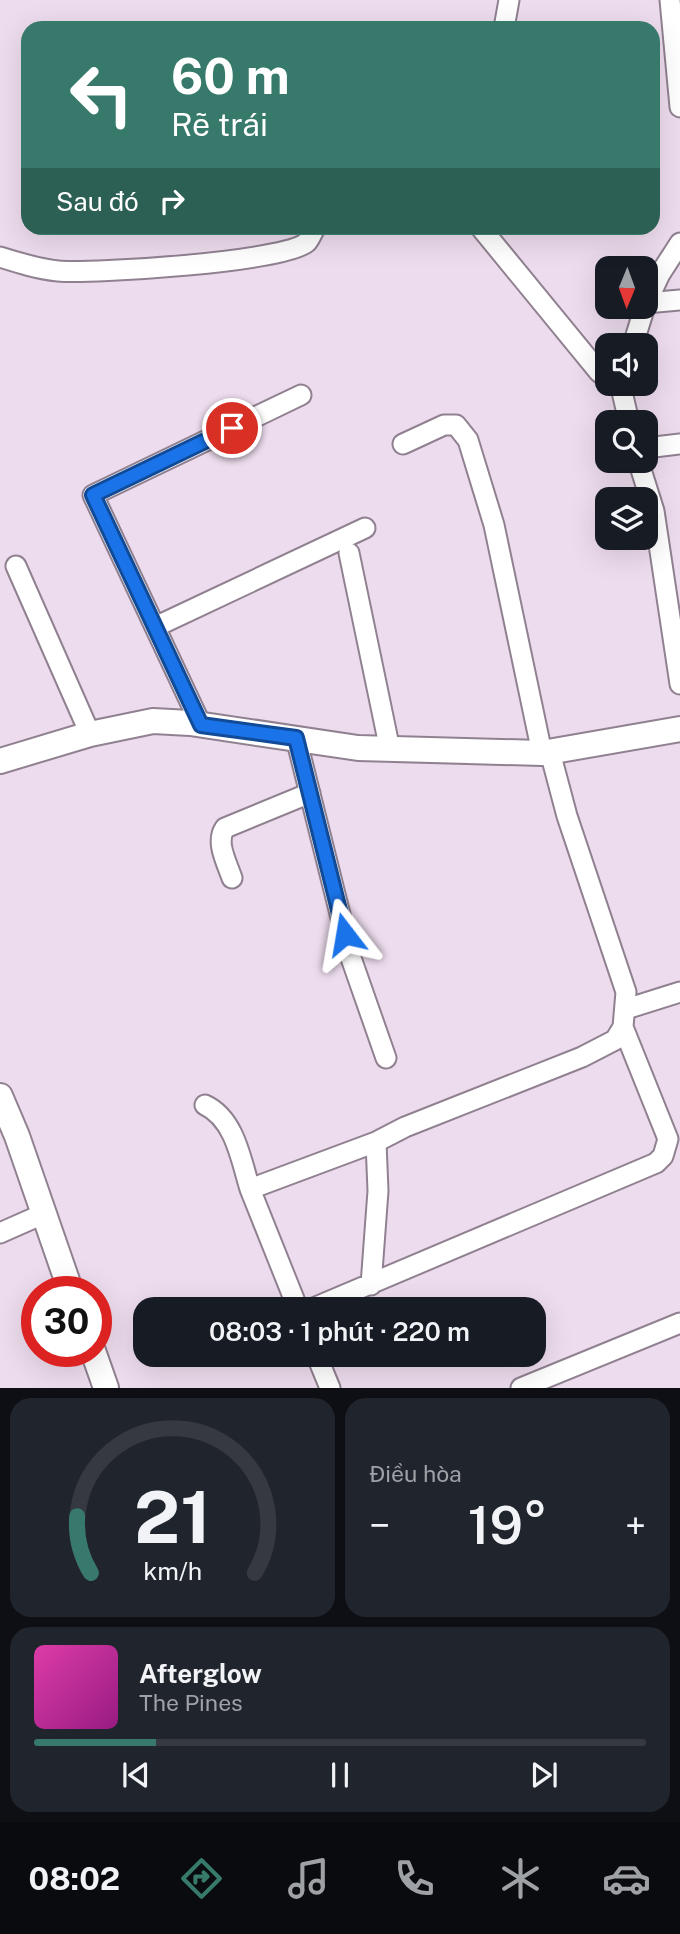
<!DOCTYPE html>
<html lang="vi">
<head>
<meta charset="utf-8">
<style>
  body { margin:0; font-family:"Public Sans",sans-serif; background:#20242c; color:#f1f3f6; height:100vh; display:flex; flex-direction:column; font-size:26px; white-space:nowrap }
  * { box-sizing:border-box; margin:0 }
  p { font-size:23px; color:#9ea1a6 }
  .icon { flex:none; width:38px; height:38px; fill:none; stroke:currentColor; stroke-width:2; stroke-linecap:round; stroke-linejoin:round }
  .map { position:relative; height:1388px; overflow:hidden }
  .side { display:flex; flex-direction:column; gap:10px; padding:10px; background:#0d0f14; flex:1 }
  .side>* { flex:none }
  .top-card { position:absolute; left:21px; top:21px; width:639px; height:214px; border-radius:21px; box-shadow:0 7px 28px #0002; background:#37796a; color:#fff; overflow:hidden }
  .needle { width:46px; rotate:181deg }
  .tools { position:absolute; left:595px; top:256px; display:grid; gap:14px }
  .tools a { display:grid; place-items:center; width:63px; height:63px; border-radius:14px; background:#171b24; box-shadow:0 7px 28px #0002; font-size:35px }
  .speed { position:absolute; left:21px; top:1276px; display:flex; gap:14px; font-size:35px; font-weight:700; text-align:center }
  .speed>* { display:grid; place-content:center; width:91px; height:91px; border-radius:50%; background:#171b24; box-shadow:0 7px 28px #0002; line-height:1 }
  .speed .limit { border:10px solid #d22; background:#fff; color:#111 }
  .pin { position:absolute; display:grid; place-items:center; width:60px; height:60px; color:#fff; margin:-30px; border:4px solid #fff; border-radius:50%; box-shadow:0 2px 7px #0007 }
  .me { position:absolute; width:77px; margin:-38px; rotate:346deg; stroke-linejoin:round; filter:drop-shadow(0 0 5px #0008) }
  .turn { display:flex; align-items:center; gap:24px; height:147px; padding:0 35px; font-size:32px }
  .turn .icon { width:91px; height:91px; stroke-width:2.5 }
  .turn b { display:block; font-size:49px; line-height:60px }
  .then { display:flex; align-items:center; height:66px; padding:0 35px; background:#0003; gap:14px; font-size:26px }
  .big { font-size:52px; font-weight:600; line-height:1.1 }
  .side .card { flex:1; display:flex; flex-direction:column; justify-content:center; gap:10px; min-width:0; padding:0 24px; border-radius:21px; background:#20242c }
  .side .dial { align-items:center; gap:0 }
  .dial svg { height:182px; overflow:visible; fill:none; stroke:#363941; stroke-width:7; stroke-linecap:round; text-anchor:middle }
  .dial text { fill:#f1f3f6; stroke:none }
  .song { display:flex; align-items:center; gap:21px }
  .cover { width:84px; height:84px; border-radius:10px; background:linear-gradient(135deg,hsl(320 70% 55%),hsl(310 70% 35%)) }
  .played { height:7px; border-radius:4px; background:linear-gradient(90deg,#37796a 20%,#363941 20%) }
  .keys { display:flex; justify-content:space-around; direction:ltr }
  .heat { display:flex; justify-content:space-between; align-items:center; font-size:38px; direction:ltr }
  .side .tiles { flex:1; display:grid; gap:10px; grid-template-columns:1fr 1fr }
  .card:last-child { grid-column:span 2 }
  .trip { position:absolute; left:133px; top:1297px; width:413px; height:70px; border-radius:21px; background:#171b24; box-shadow:0 7px 28px #0002; font-weight:600; line-height:70px; text-align:center }
  .dock { display:flex; height:112px; justify-content:space-around; align-items:center; background:#090b0e; color:#9ea1a6 }
  .dock .icon { width:49px; height:49px }
  .dock .selected { color:#37796a }
  .dock b { font-size:32px; color:#f1f3f6 }
  .map>svg:first-child { display:block }
  .lines { fill:none; stroke-linecap:round; stroke-linejoin:round }
  .minor-casing { stroke:#908190; stroke-width:23 }
  .tertiary-casing { stroke:#908190; stroke-width:28 }
  .minor { stroke:#fff; stroke-width:19 }
  .tertiary { stroke:#fff; stroke-width:24 }
  .route-casing { stroke:#114b97; stroke-width:18 }
  .route { stroke:#1a73e8; stroke-width:12 }
</style>
</head>
<body>
<div class="map">
<svg width="680" height="1388" viewBox="0 0 680 1388">
  <rect width="100%" height="100%" fill="#eddced"/>
  <g class="lines">
    <defs>
      <path id="minor" d="M670,0L680,107
        M504,28L509,0
        M481,228L599,372L607,378
        M0,257C19,263 38,269 58,271C92,274 287,262 307,242C310,239 313,231 315,228
        M646,303L680,300
        M646,304L660,274L680,243
        M633,345L645,306
        M620,383L629,422
        M403,444L444,425H456L468,440L494,525L542,753
        M646,448L680,444
        M638,460L654,511L680,684
        M349,553L390,750
        M16,566L90,734
        M155,627L365,528
        M201,725L93,495L301,395
        M296,738L351,958L386,1058
        M232,878C227,863 215,842 225,828L310,793
        M626,1009L680,992
        M205,1105C235,1119 241,1160 250,1189
        M0,1233L43,1214
        M371,1285L378,1191L376,1142
        M298,1309L250,1189L376,1142L405,1127L582,1057L615,1040L623,1027L626,992L567,816L550,752
        M311,1309L656,1163L663,1156L668,1139L623,1027
        M316,1354L330,1388
        M521,1388L680,1323"/>
      <path id="tertiary" d="M0,761L90,734L153,721L190,723L358,748L542,753L680,729
        M0,1096L17,1136L71,1292
        M93,1351L106,1388"/>
    </defs>
    <use href="#minor" class="minor-casing"/>
    <use href="#tertiary" class="tertiary-casing"/>
    <use href="#minor" class="minor"/>
    <use href="#tertiary" class="tertiary"/>
  </g>
  <g class="lines">
    <defs>
      <path id="route" d="M232,428L93,495L201,725L296,738L345,934"/>
    </defs>
    <use href="#route" class="route-casing"/>
    <use href="#route" class="route"/>
  </g>
</svg>
<div class="tools">
<a><svg class="needle" viewBox="-14 -14 28 28"><path d="M0-13l5 13h-10z" fill="#e53935"/><path d="M0 13l5-13h-10z" fill="#9ea1a6"/></svg></a>
<a><svg class="icon" aria-label="sound" viewBox="0 0 24 24"><path d="M4 9h4l5-4v14l-5-4H4zM17 9q2 3 0 6"/></svg></a>
<a><svg class="icon" aria-label="search" viewBox="0 0 24 24"><circle cx="10" cy="10" r="6"/><path d="M15 15l6 6"/></svg></a>
<a><svg class="icon" aria-label="layers" viewBox="0 0 24 24"><path d="M12 4l9 5-9 5-9-5zM3 14l9 5 9-5"/></svg></a>
</div>
<div class="speed"><div class="limit">30</div></div>
<div class="pin" style="left:232px;top:428px;background:#d93025"><svg class="icon" aria-label="arrive" viewBox="0 0 24 24"><path d="M6 21V4h12l-3 4 3 4H6"/></svg></div>
<svg class="me" style="left:345px;top:934px" viewBox="-20 -20 40 40"><path d="M0-17L14 15 0 8-14 15z" fill="#1a73e8" stroke="#fff" stroke-width="4"/></svg>
<div class="trip">08:03 · 1 phút · 220 m</div>
<div class="top-card">
<div class="turn"><svg class="icon" aria-label="left" viewBox="0 0 24 24"><path d="M17 20v-9H6M10 6l-5 5 5 5"/></svg><div><b>60 m</b>Rẽ trái</div></div>
<div class="then">Sau đó<svg class="icon" aria-label="right" viewBox="0 0 24 24"><path d="M7 20v-9h11M14 6l5 5-5 5"/></svg></div>
</div>
</div>
<section class="side">
<div class="tiles">
<div class="card dial"><svg viewBox="0 0 100 80">
<path d="M14 69A42 42 0 1 1 86 69"/>
<path d="M14 69A42 42 0 0 1 8 44" stroke="#37796a"/>
<text x="50" y="56" font-size="32" font-weight="700">21</text>
<text x="50" y="72" font-size="11">km/h</text>
</svg></div>
<div class="card"><p>Điều hòa</p>
<div class="heat"><a>−</a><b class="big">19°</b><a>+</a></div>
</div>
<div class="card">
<div class="song"><i class="cover"></i><div><b>Afterglow</b><p>The Pines</p></div></div>
<div class="played"></div>
<div class="keys"><svg class="icon" aria-label="previous" viewBox="0 0 24 24"><path d="M18 5L8 12l10 7zM5 5v14"/></svg><svg class="icon" aria-label="pause" viewBox="0 0 24 24"><path d="M8 5v14M16 5v14"/></svg><svg class="icon" aria-label="next" viewBox="0 0 24 24"><path d="M6 5l10 7-10 7zM19 5v14"/></svg></div>
</div>
</div>
</section>
<nav class="dock">
<b>08:02</b>
<svg class="icon selected" aria-label="directions" viewBox="0 0 24 24"><path d="M12 3l9 9-9 9-9-9zM9 14v-3h6M13 9l2 2-2 2"/></svg>
<svg class="icon" aria-label="music" viewBox="0 0 24 24"><path d="M9 18V5l10-2v13"/><circle cx="6" cy="18" r="3"/><circle cx="16" cy="16" r="3"/></svg>
<svg class="icon" aria-label="phone" viewBox="0 0 24 24"><path d="M5 4h4l2 5-3 2q2 4 5 5l2-3 5 2v4C11 20 4 13 5 4z"/></svg>
<svg class="icon" aria-label="climate" viewBox="0 0 24 24"><path d="M12 3v18M4 7l16 10M4 17L20 7"/></svg>
<svg class="icon" aria-label="car" viewBox="0 0 24 24"><path d="M5 17H2v-5l4-1 3-4h7l3 4 3 1v5h-3M9 17h6M6 11h13"/><circle cx="7" cy="17" r="2"/><circle cx="17" cy="17" r="2"/></svg>
</nav>
</body>
</html>
